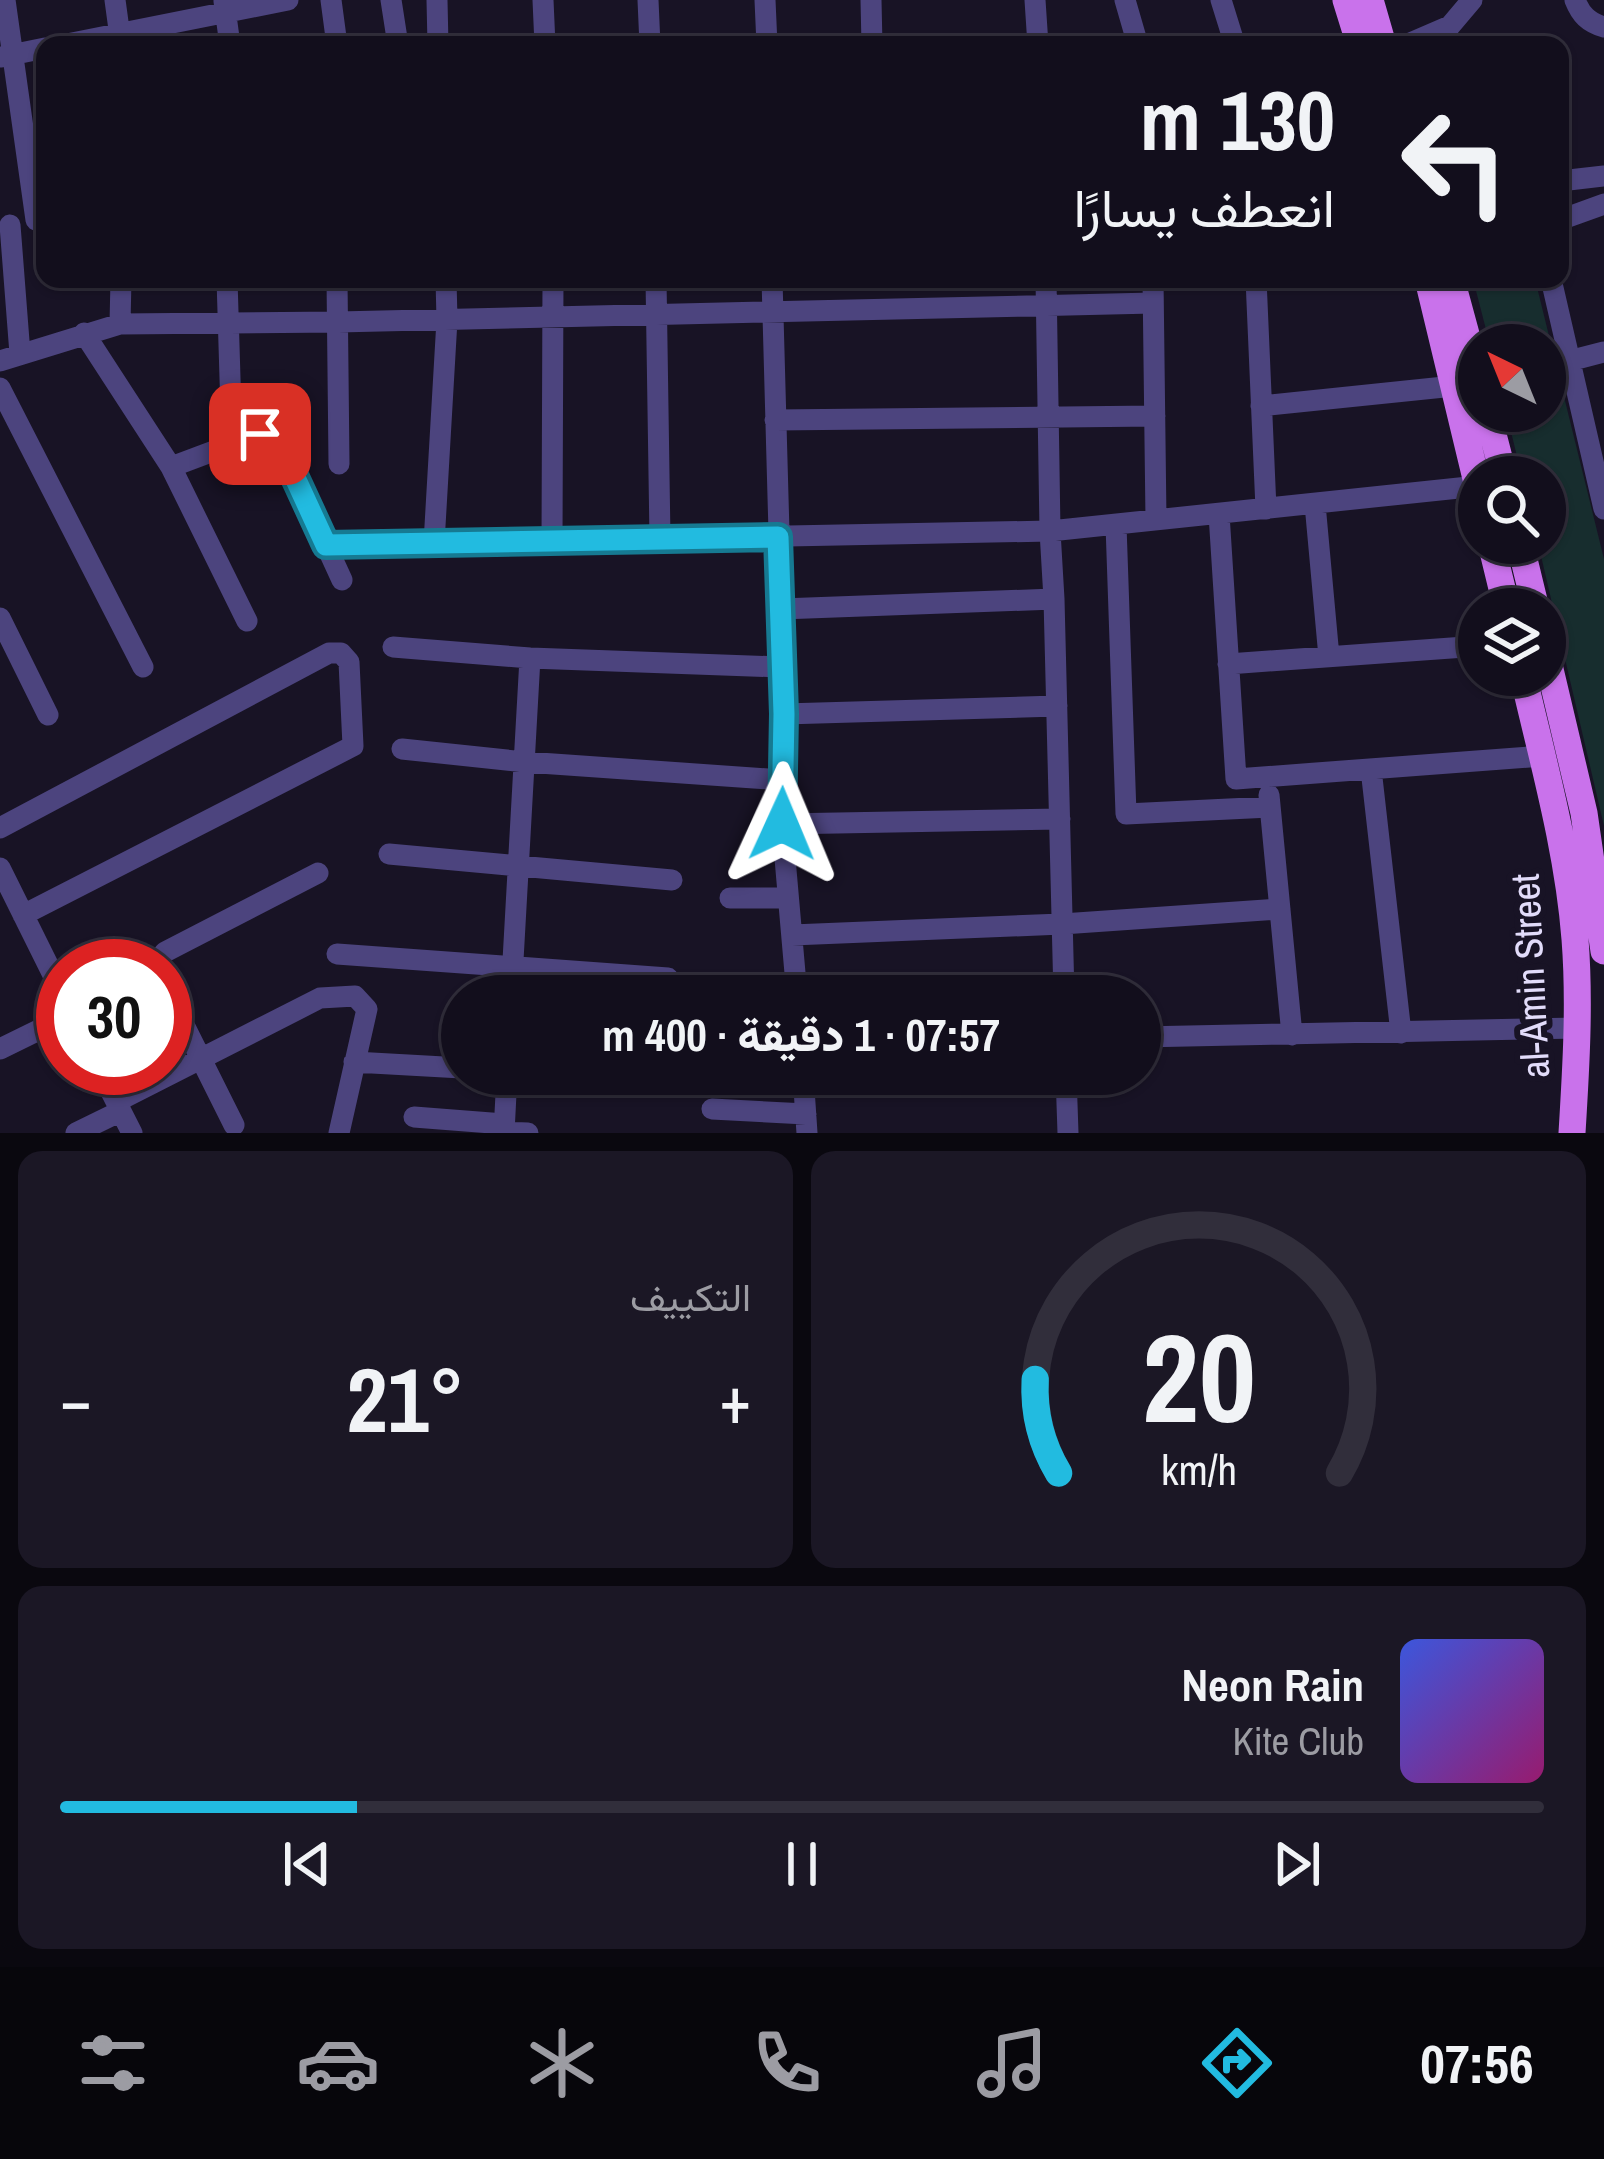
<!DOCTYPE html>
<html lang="ar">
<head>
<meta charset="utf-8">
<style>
  body { margin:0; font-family:"Archivo Narrow",Vazirmatn,sans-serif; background:#1b1725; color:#f1f3f6; direction:rtl; height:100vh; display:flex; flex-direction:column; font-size:45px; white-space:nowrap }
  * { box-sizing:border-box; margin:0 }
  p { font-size:39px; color:#9c9ca3 }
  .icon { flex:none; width:66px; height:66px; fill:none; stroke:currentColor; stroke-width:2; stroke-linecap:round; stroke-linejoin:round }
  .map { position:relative; height:1133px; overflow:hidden; direction:ltr }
  .sheet { display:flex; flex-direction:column; gap:18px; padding:18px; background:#0a080f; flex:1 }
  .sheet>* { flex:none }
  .top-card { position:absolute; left:36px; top:36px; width:1533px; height:252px; border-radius:24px; box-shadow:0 3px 9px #0004,0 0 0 3px #312e3b; direction:rtl; background:#120e1c; color:#f1f3f6; overflow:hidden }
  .needle { width:78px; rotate:317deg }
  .fabs { position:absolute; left:1458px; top:324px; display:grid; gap:24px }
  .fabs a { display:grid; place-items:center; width:108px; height:108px; border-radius:50%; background:#120e1c; box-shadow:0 3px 9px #0004,0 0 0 3px #312e3b; font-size:60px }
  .speed { position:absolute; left:36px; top:939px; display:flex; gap:24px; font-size:60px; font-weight:700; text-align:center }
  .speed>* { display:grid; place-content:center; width:156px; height:156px; border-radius:50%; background:#120e1c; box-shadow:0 3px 9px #0004,0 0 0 3px #312e3b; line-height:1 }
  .speed .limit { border:18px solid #d22; background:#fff; color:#111 }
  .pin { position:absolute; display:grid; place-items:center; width:102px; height:102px; color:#fff; margin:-51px; border-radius:24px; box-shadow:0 6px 18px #0006 }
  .me { position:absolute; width:132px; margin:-66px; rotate:1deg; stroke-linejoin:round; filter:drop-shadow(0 0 9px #0008) }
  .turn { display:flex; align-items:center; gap:42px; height:252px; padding:0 36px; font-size:54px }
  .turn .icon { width:156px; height:156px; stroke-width:2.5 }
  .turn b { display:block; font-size:84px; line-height:102px }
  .big { font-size:90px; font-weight:800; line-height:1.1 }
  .sheet .tile { flex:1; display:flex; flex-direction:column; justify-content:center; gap:18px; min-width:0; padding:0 42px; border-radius:24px; background:#1b1725 }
  .sheet .dial { align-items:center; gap:0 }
  .dial svg { height:312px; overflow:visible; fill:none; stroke:#312e3b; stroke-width:7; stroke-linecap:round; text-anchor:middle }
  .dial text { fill:#f1f3f6; stroke:none }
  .song { display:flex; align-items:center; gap:36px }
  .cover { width:144px; height:144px; border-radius:18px; background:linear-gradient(135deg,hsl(230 70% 55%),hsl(320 70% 35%)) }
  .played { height:12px; border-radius:6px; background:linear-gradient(90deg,#22bbe0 20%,#312e3b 20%) }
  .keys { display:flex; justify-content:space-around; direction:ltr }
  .heat { display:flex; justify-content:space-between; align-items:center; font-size:66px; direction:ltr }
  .sheet .tiles { flex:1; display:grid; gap:18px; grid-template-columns:1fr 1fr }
  .tile:last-child { grid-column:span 2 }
  .trip { position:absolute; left:441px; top:975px; width:720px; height:120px; border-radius:60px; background:#120e1c; box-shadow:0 3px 9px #0004,0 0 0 3px #312e3b; font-weight:800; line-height:120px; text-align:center; direction:rtl }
  .tab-bar { display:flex; height:192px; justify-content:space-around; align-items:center; background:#07060b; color:#9c9ca3 }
  .tab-bar .icon { width:84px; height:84px }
  .tab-bar .current { color:#22bbe0 }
  .tab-bar b { font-size:54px; color:#f1f3f6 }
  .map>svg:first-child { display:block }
  .green { fill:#172d2e }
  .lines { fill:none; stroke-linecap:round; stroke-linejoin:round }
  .minor { stroke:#4c447e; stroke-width:21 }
  .major { stroke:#c972eb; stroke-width:27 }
  .route-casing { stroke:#167a92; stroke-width:30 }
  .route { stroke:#22bbe0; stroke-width:21 }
  .labels { text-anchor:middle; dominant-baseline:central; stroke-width:12; stroke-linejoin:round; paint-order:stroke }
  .street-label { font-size:39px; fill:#e2dcfa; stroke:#181325 }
</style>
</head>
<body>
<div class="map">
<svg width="1604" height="1133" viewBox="0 0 1604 1133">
  <rect width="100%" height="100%" fill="#181325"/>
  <path class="green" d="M1473,279H1535L1604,559V826L1538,543H1545V477H1522L1506,411H1545V345H1490Z"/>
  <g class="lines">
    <path class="minor" d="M5,0L36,220
      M115,0L121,44
      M331,0L337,45
      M391,0L398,45
      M437,0L438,45
      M543,0L545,45
      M648,0L650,45
      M765,0L767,45
      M871,0L872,45
      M1035,0L1038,45
      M1125,0L1138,45
      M1221,0L1235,45
      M1575,0C1581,15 1588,22 1604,27
      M224,1L230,45
      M62,45L288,0
      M1406,45L1450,26L1472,0
      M1,57L45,48
      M1560,181L1604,176
      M1560,220L1604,204
      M10,225L20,354
      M227,279L232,444
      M337,279L339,464
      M656,279L660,539
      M772,279L784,714L782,824L797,996
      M1046,279L1050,531L1054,599L1064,996
      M1153,279L1156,520
      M1256,279L1266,509
      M1551,279L1604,509
      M120,324L121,279
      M84,333L171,467L247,621
      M0,361L120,324L338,322L1153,303
      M1569,361L1604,352
      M0,388L143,667
      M1261,406L1454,386
      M775,420L1155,416
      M171,467L259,434L272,437L280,445L342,580
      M1315,504L1329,657
      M1219,514L1236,779L1542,756
      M1116,525L1126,814L1270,807
      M552,541L553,279
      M434,543L447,320L446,279
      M326,545L1050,531L1478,486
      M781,609L1054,599
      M0,618L48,715
      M393,647L530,658L781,667
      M1228,664L1479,646
      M784,714L1057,706
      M402,749L525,762L782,780
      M1371,769L1401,1033
      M1269,795L1292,1035
      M782,824L1060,819
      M0,828L329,653H341L349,662L353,746L23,915
      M389,854L672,880
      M0,868L63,995
      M730,898H788
      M792,935L1062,924L1280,909
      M337,954L668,978
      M158,966L157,962L165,952L318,873
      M165,987L234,1125
      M511,996L530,658
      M1140,1037L1578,1028
      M0,1049L63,1018
      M354,1062L462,1068
      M99,1068L132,1133
      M589,1074L662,1078
      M803,1074L807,1133
      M1066,1074L1068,1133
      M116,1102L320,998L355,996L367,1009L339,1133
      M712,1109L806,1114
      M414,1117L504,1124
      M504,1132L528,1133
      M76,1133L121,1111
      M504,1133L507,1074"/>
    <path class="major" d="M1346,0L1360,45
      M1370,0L1383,45
      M1428,279L1479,491
      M1451,279L1479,382
      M1487,411L1504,477
      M1491,543L1507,609
      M1520,543L1536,609
      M1545,648L1584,813L1604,951
      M1523,675C1543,762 1568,849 1575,939C1580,1003 1576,1068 1572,1133"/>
  </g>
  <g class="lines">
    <defs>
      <path id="route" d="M260,434L272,437L280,445L326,545L778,537L784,714L782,824"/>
    </defs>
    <use href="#route" class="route-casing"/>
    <use href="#route" class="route"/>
  </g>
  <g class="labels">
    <g class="street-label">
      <text transform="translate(1530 976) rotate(-93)">al-Amin Street</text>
    </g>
  </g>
</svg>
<div class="fabs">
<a><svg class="needle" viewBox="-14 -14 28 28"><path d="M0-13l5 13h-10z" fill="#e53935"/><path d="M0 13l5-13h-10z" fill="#9c9ca3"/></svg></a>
<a><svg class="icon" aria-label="search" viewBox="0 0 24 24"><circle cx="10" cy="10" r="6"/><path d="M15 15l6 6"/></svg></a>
<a><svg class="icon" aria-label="layers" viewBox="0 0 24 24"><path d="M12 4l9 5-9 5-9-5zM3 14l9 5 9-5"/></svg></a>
</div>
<div class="speed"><div class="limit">30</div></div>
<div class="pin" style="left:260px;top:434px;background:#d93025"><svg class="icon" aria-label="arrive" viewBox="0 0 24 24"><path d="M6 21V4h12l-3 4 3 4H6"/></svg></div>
<svg class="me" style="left:782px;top:824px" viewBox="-20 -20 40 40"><path d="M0-17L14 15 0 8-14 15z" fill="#22bbe0" stroke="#fff" stroke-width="4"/></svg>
<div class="trip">07:57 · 1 دقيقة · 400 m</div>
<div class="top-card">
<div class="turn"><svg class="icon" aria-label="left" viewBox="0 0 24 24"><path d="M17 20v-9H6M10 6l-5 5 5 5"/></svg><div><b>130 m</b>انعطف يسارًا</div></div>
</div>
</div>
<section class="sheet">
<div class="tiles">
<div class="tile dial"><svg viewBox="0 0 100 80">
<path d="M14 69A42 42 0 1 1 86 69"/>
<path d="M14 69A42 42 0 0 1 8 45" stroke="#22bbe0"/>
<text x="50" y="56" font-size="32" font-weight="700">20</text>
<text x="50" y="72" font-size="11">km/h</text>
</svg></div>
<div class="tile"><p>التكييف</p>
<div class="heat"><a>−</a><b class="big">21°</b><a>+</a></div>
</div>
<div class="tile">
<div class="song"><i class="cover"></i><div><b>Neon Rain</b><p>Kite Club</p></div></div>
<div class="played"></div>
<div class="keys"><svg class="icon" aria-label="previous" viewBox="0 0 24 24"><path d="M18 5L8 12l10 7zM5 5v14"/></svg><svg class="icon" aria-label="pause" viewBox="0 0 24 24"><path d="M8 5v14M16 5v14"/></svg><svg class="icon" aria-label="next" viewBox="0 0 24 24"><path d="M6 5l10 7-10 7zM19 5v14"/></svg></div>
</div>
</div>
</section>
<nav class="tab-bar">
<b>07:56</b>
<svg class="icon current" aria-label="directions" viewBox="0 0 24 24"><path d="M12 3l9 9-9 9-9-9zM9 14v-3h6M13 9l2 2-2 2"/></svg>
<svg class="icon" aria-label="music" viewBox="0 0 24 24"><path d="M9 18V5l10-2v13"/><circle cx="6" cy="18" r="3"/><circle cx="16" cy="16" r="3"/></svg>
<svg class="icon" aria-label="phone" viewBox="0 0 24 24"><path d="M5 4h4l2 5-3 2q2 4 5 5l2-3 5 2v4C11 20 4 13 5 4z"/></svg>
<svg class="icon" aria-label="climate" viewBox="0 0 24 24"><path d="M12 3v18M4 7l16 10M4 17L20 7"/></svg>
<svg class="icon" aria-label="car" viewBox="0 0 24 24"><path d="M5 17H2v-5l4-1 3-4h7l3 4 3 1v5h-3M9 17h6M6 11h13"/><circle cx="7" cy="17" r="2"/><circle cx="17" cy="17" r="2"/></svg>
<svg class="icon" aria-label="filters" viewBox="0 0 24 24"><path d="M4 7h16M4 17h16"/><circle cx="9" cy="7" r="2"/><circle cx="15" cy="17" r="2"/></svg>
</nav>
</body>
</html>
